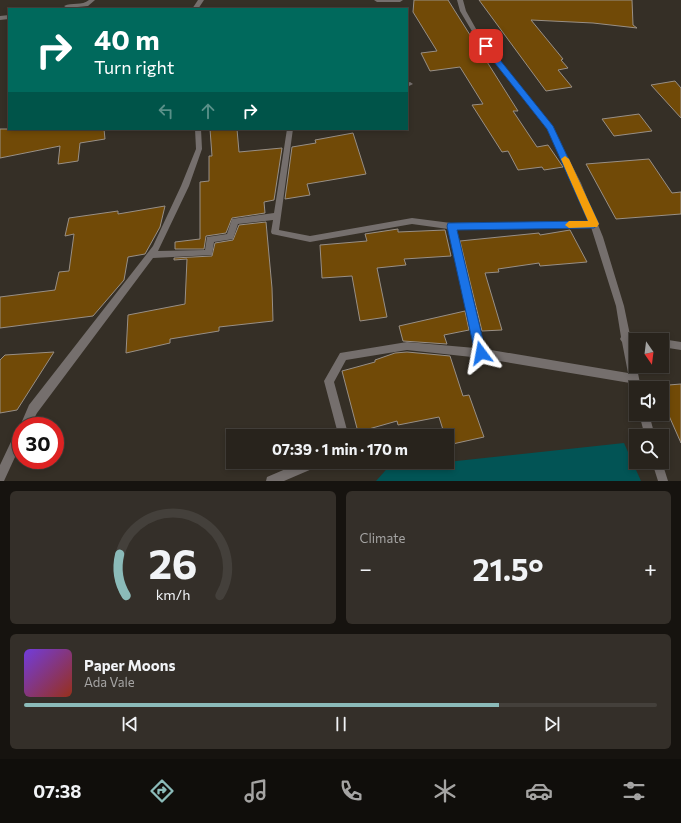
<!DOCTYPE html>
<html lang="en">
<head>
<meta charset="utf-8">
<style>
  body { margin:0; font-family:Commissioner,sans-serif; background:#342f29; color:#f1f3f6; height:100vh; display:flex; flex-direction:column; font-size:15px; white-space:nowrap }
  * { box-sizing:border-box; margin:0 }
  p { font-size:13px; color:#a5a4a3 }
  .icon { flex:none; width:22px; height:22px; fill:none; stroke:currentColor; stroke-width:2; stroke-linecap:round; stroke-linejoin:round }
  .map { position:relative; height:481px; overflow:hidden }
  .drawer { display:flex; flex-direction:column; gap:10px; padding:10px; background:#16130f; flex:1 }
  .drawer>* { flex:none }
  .banner { position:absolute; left:8px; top:8px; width:400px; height:122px; border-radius:0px; box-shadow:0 2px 6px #0003,0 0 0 1px #44403b; background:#00695c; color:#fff; overflow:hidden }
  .needle { width:26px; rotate:166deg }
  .tools { position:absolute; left:629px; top:333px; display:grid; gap:8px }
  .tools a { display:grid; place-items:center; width:40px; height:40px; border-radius:0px; background:#28231c; box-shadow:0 2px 6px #0003,0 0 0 1px #44403b; font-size:20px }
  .speed { position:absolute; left:12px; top:417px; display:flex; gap:8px; font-size:20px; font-weight:700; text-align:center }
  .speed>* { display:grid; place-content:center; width:52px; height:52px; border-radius:50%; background:#28231c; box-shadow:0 2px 6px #0003,0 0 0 1px #44403b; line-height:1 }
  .speed .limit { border:6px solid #d22; background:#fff; color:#111 }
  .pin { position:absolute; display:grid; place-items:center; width:34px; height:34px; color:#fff; margin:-17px; border-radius:8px; box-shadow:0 2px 6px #0006 }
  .me { position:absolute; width:44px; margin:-22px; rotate:347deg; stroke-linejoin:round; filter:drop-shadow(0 0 3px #0008) }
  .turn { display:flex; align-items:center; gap:14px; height:84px; padding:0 20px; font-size:18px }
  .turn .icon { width:52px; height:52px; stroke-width:2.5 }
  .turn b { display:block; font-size:28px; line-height:34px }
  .lanes { display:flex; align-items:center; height:38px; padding:0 20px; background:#0003; justify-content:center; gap:20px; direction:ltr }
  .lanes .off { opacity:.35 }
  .big { font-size:30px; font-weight:700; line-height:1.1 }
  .drawer .tile { flex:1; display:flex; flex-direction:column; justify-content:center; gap:6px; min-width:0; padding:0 14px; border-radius:6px; background:#342f29 }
  .drawer .dial { align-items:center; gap:0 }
  .dial svg { height:104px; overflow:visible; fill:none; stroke:#44403b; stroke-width:7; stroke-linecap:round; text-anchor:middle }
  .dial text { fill:#f1f3f6; stroke:none }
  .song { display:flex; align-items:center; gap:12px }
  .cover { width:48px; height:48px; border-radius:6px; background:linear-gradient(135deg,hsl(260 70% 55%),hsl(10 70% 35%)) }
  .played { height:4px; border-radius:2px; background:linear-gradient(90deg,#8bbbb9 75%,#44403b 75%) }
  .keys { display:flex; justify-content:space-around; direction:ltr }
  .heat { display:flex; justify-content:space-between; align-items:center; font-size:22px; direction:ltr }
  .drawer .tiles { flex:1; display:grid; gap:10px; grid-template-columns:1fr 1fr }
  .tile:last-child { grid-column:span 2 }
  .trip { position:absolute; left:226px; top:429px; width:228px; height:40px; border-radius:0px; background:#28231c; box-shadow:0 2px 6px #0003,0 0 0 1px #44403b; font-weight:700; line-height:40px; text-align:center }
  .tab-bar { display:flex; height:64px; justify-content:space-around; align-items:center; background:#100e0b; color:#a5a4a3 }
  .tab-bar .icon { width:28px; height:28px }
  .tab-bar .current { color:#8bbbb9 }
  .tab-bar b { font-size:18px; color:#f1f3f6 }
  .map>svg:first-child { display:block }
  .water { fill:#025455 }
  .building { fill:#714a07; stroke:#988f86 }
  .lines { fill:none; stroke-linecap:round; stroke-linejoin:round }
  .minor { fill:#756f6d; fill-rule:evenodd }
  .route { fill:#1a73e8; stroke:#114b97 }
  .slow { fill:#f59e0b }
</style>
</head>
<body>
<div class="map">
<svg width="681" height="481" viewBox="0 0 681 481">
  <rect width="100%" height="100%" fill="#352f26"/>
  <path class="water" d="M624,443L641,481H376L393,462H447Z"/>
  <path class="building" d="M414,0H448L518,111H513L537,147L548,145L563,167L544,170L542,167L518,170L508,151L502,152L472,105L483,104L460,67L430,71L421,53L437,51L413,12Z
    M479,0H632L633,25L637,28L593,23L531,20L563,59L561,60L568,68L558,70L572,87L546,91Z
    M675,81L681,88V118L651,85Z
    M639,114L652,131L614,136L602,119Z
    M0,129H104L105,139L80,143L78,161L58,164L60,146L0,158Z
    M210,129H237L239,152L282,148L274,200L264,202L265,213L232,218L226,233L206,236L204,249H175V242L200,239V182L209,181V156H212Z
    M353,133L366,174L307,184L310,195L285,199L292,147L316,143L315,140Z
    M649,159L672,193L681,192V214L616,219L586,164Z
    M165,206L160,227L145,254L128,257L124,280L93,316L0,328V297L55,290L59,272L69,271L74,234L65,236L69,218L118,211V214Z
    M266,222L272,288L273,321L219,327V331L170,339V343L126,353L128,315L185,304L187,259L174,260V258L212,256L215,243L233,240L239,225Z
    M398,229V232L445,230L451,256L404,259L406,265L377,268L387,317L360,321L352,276L322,278L320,245L367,241L365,234Z
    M570,230L587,262L540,266L539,263L498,269L499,272L485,273L502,330L482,331L460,241L539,233L540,235Z
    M465,311L469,330L444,335L447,344L403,341L399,326Z
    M54,352L17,410L0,413V360L5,355Z
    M407,352L450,356L463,396L469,395L484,437L448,445L447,436H445L439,417L398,425L397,421L358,432L342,371L375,362V360L395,353Z
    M681,384V443L662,400V388H657L656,386Z"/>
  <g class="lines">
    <path class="minor" d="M89,0H95L88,6L67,8L64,6C72,2 82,6 89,0Z
      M198,0H204L198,9H192Z
      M374,0H403L400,2H377Z
      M457,0H463L466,11L480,36L553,128L581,183L603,237L624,306L630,335L639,337L641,340H636V344H632L641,388H636V393L633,391L630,383L481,358L407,350L346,360L334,382L347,430L345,436H335L337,430L324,381L340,353L407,342L475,348L448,229L412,224L310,242L272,234L271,232L273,220L238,224L233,239L214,242L212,255L153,258L37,413L30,426H21V444L4,481H0V465L17,429L21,428L20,426L29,405L153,246L181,186L196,149L195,129H201L202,149L189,186L158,251L205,250L207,237L227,234L232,219L274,213L287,129H293L279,230L310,236L412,218L451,223L589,221L573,183L547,129L476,38L460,11ZM591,227L616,306L621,337L620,339L622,342L628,373L485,349L456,229Z
      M9,15V19L0,20V16Z
      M410,82L413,84L407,87V83Z
      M662,339L681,342V350L662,347V340H659Z
      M639,414H649L655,436H645Z
      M662,461V462L668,481H658L652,462Z
      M302,462H320L319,466L284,481H266L267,477Z"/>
  </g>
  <path class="route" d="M486,44L488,45L553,126L599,224L594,228L457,230L486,353L485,356L481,358L477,356L475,353L447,226L448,223L588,221L547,129L483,48L482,46Z"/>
  <path class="slow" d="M565,156L569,159L599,224L597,227L569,228L565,225L569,221H588L561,159Z"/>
</svg>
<div class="tools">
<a><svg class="needle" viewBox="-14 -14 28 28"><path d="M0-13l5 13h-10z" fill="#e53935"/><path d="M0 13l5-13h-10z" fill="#a5a4a3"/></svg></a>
<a><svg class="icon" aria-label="sound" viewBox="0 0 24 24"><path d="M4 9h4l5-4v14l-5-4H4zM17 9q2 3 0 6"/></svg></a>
<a><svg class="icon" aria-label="search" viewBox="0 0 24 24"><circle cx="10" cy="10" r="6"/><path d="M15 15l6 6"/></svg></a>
</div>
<div class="speed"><div class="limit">30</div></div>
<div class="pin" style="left:486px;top:46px;background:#d93025"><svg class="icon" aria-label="arrive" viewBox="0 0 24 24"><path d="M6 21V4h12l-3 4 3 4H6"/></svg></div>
<svg class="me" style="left:481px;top:353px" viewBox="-20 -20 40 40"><path d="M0-17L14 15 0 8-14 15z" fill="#1a73e8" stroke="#fff" stroke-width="4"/></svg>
<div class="trip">07:39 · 1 min · 170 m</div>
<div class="banner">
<div class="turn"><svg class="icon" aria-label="right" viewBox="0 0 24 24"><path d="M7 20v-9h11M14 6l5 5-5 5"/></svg><div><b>40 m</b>Turn right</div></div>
<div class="lanes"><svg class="icon off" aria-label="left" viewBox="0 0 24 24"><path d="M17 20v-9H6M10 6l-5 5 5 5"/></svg><svg class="icon off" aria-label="ahead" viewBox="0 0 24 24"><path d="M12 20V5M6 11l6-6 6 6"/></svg><svg class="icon" aria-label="right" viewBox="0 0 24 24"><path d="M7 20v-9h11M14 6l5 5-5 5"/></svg></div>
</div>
</div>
<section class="drawer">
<div class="tiles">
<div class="tile dial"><svg viewBox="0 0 100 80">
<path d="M14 69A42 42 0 1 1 86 69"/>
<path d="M14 69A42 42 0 0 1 9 37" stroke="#8bbbb9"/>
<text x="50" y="56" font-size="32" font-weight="700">26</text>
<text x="50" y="72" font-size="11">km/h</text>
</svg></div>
<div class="tile"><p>Climate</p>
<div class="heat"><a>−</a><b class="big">21.5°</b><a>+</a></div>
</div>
<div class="tile">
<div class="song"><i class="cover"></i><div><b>Paper Moons</b><p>Ada Vale</p></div></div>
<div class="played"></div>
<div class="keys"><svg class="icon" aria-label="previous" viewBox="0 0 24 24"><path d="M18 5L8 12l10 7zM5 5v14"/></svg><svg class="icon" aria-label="pause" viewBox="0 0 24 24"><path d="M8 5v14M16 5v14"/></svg><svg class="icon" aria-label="next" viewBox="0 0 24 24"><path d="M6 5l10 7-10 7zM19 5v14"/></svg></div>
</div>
</div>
</section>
<nav class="tab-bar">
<b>07:38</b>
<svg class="icon current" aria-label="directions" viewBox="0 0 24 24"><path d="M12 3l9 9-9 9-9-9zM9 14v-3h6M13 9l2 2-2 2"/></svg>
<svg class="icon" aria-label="music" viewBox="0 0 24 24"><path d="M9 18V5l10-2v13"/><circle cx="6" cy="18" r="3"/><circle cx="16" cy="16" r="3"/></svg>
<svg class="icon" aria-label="phone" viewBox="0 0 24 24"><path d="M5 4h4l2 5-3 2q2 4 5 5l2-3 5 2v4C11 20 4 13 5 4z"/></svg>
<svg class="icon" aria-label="climate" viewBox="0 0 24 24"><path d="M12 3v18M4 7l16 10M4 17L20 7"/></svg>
<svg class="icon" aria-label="car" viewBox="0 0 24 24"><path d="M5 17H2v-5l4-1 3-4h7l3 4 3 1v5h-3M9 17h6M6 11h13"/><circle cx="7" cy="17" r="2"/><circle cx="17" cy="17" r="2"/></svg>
<svg class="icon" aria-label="filters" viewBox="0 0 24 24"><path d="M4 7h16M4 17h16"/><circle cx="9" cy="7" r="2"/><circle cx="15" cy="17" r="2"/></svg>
</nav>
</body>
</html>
